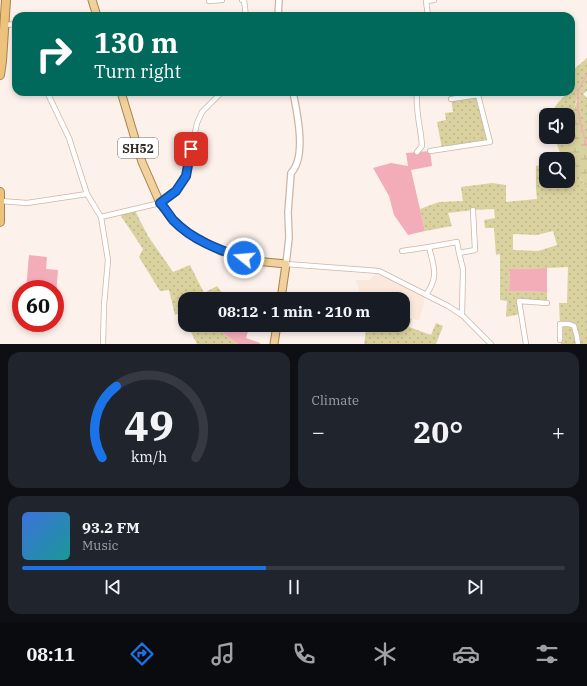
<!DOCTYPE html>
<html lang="en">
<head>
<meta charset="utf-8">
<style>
  body { margin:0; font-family:"IBM Plex Serif",serif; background:#20242c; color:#f1f3f6; height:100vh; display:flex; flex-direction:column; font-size:15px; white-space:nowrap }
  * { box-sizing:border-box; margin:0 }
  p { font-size:13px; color:#9ea1a6 }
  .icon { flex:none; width:22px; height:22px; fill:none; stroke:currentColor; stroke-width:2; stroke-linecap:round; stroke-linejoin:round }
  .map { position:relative; height:344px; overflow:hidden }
  .drawer { display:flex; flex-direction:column; gap:8px; padding:8px; background:#0d0f14; flex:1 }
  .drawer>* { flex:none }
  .top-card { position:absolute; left:12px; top:12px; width:563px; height:84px; border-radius:12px; box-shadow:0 2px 6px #0003; background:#00695c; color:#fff; overflow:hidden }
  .fabs { position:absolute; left:539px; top:108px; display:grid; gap:8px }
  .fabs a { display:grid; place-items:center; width:36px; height:36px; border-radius:8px; background:#171b24; box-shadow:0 2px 6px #0003; font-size:20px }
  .speed { position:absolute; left:12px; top:280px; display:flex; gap:8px; font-size:20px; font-weight:700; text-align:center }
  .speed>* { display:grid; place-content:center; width:52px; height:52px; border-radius:50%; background:#171b24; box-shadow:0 2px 6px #0003; line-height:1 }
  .speed .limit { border:6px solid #d22; background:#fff; color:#111 }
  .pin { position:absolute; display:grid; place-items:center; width:34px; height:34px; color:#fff; margin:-17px; border-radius:8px; box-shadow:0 2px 6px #0006 }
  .me { position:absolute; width:44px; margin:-22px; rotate:287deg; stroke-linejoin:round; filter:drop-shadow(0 0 3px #0008) }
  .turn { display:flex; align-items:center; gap:14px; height:84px; padding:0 16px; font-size:18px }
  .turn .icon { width:52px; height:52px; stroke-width:2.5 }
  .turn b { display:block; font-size:28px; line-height:34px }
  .big { font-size:30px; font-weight:700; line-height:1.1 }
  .drawer .card { flex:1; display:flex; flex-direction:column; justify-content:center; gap:6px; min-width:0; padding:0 14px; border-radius:12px; background:#20242c }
  .drawer .dial { align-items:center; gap:0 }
  .dial svg { height:104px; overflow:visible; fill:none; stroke:#363941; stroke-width:7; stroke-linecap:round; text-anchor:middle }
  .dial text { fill:#f1f3f6; stroke:none }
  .song { display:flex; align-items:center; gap:12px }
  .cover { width:48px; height:48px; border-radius:6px; background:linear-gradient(135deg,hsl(220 70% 55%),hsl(180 70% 35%)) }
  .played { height:4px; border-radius:2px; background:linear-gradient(90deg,#1a73e8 45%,#363941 45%) }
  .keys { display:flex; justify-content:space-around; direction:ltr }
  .heat { display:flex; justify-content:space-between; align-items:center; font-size:22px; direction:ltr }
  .drawer .tiles { flex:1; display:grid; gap:8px; grid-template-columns:1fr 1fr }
  .card:last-child { grid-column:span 2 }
  .trip { position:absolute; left:178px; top:292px; width:232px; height:40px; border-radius:12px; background:#171b24; box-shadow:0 2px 6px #0003; font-weight:700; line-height:40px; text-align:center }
  .menu { display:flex; height:64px; justify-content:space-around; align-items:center; background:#090b0e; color:#9ea1a6 }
  .menu .icon { width:28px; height:28px }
  .menu .current { color:#1a73e8 }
  .menu b { font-size:18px; color:#f1f3f6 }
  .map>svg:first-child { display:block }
  .built { fill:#fbe8dc }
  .grass { fill:url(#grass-dots); fill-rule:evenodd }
  .wetland { fill:url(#wetland-marsh) }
  .water { fill:#f3adb8 }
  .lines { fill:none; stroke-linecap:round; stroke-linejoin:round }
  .stream { stroke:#f3adb8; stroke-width:1.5 }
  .minor-casing { stroke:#cdb5a6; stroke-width:6 }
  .tertiary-casing { stroke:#cdb5a6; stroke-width:8 }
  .primary-casing { stroke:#a98349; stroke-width:9 }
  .trunk-casing { stroke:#a98349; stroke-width:10 }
  .minor { stroke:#fff; stroke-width:4.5 }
  .tertiary { stroke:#fff; stroke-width:5.5 }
  .primary { stroke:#f1d19d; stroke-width:7 }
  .trunk { stroke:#ecc27c; stroke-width:8 }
  .route-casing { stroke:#114b97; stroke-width:10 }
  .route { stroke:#1a73e8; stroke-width:7 }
  .labels { text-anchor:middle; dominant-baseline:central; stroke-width:3; stroke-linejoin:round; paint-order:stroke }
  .shield { fill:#fff; stroke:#716b66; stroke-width:1 }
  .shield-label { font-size:12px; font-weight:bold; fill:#342b25 }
</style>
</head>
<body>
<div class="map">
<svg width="587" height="344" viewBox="0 0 587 344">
  <defs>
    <pattern id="grass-dots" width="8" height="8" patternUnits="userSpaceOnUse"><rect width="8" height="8" fill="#d9d29e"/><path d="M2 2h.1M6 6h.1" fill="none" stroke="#bbb488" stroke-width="1.8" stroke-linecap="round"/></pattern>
    <pattern id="wetland-marsh" width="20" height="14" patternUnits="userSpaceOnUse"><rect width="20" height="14" fill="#d9d29e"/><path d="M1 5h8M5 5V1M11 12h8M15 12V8" fill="none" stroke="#bbb488"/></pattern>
  </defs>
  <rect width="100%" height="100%" fill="#fcf1eb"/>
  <path class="built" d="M379,271L426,295L419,321L403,315V299H362L356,280H369Z"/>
  <path class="grass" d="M587,58V91L583,94L587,98V147L580,121L577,99L568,128L580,178L587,189V344H561L559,303H567L568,267L547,268L510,269L509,291L547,292V303L519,301L521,314L506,317L507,301L500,300V254L496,255L494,228H485L484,220L495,218L494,209L473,210L448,213L452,226L425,231L420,209L439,202L463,201L461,187L492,183L506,185V202L537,199L536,189V166L546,164V181H568V159H558L561,155L554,137H568V115H553C553,103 568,94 575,87L572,71ZM553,231L557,245L538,251L513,250V234L537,235Z
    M478,95L490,142L442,149L437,122L446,120L445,113L453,112L451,99Z
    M134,209L148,236L173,272L190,265L204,293L217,286L227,299H185V312L184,311L175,315L169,290L160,291L139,257L143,249L119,213Z
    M403,315L412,319L409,327L431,335L436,323L443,326L436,344H364L367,325H403Z
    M192,325H225L216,328L238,344H197L191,332Z"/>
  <path class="wetland" d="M578,98L580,121L587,147V189L564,151L571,141L568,128Z"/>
  <path class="water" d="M430,151L432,166L411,170L425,231L408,235L394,215L389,196L373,168L391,163L408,166L406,153Z
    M29,255L47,257L46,269L58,270L56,296H55V289H26Z
    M547,268V292L509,291L510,269Z
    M225,325H250L246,338L260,343V344H238L216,328Z"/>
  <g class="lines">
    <path class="stream" d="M587,75C584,80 581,84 579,89C574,106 583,131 587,147"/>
    <defs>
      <path id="minor" d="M242,0H244L246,16
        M209,1L222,0
        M428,16L426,1L434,0
        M5,25L16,24
        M47,92L69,138L87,194L101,217L108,260L104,305L103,344
        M430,151L490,142L478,95L451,99
        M417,152L422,146C421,128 415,110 417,92
        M0,201L27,203L87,194
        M101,217L160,203L176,191L186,175L197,123L202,112L222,92
        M429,247L457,242L459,253
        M402,251L429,247C434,268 439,276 426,295
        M286,264L379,271L448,306L462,315L491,344
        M462,315L463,269L459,253L475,250L473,210
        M560,340V324H569L574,326L577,337L578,344
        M526,344L519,301L547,303"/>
      <path id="tertiary" d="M278,16L279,0
        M286,264L289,238L288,212L291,173C307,157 297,112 293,92"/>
      <path id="primary" d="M92,0L97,16
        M121,92L142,162L160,203L173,220L188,233L221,251L255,261L286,264L281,299
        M274,344L277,325"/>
      <path id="trunk" d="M0,75L2,61L6,0
        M0,192V222"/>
    </defs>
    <use href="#minor" class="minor-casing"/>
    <use href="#tertiary" class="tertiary-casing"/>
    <use href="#primary" class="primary-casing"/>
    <use href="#trunk" class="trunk-casing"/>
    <use href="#minor" class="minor"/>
    <use href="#tertiary" class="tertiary"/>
    <use href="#primary" class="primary"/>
    <use href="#trunk" class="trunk"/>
  </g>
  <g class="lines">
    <defs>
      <path id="route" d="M191,149L186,176L176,191L160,203C165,208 169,215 173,220C192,240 219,250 244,258"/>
    </defs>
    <use href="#route" class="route-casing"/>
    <use href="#route" class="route"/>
  </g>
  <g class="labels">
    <rect class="shield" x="118" y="138" width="40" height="20" rx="3"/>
    <g class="shield-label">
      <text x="138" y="148">SH52</text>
    </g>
  </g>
</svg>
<div class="fabs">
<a><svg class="icon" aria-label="sound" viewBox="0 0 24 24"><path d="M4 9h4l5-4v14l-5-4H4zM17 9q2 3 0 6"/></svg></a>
<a><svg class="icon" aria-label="search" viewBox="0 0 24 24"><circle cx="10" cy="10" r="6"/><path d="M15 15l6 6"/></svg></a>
</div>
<div class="speed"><div class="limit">60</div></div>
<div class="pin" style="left:191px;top:149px;background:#d93025"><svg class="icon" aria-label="arrive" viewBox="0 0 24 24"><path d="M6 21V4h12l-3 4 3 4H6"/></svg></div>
<svg class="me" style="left:244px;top:258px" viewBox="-20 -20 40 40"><circle r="17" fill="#1a73e8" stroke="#fff" stroke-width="3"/><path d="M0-11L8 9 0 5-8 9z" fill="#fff"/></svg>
<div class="trip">08:12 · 1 min · 210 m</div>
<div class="top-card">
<div class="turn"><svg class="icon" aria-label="right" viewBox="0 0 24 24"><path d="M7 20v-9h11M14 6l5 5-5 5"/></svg><div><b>130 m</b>Turn right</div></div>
</div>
</div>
<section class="drawer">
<div class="tiles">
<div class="card dial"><svg viewBox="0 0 100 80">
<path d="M14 69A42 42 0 1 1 86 69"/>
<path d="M14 69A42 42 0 0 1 25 14" stroke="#1a73e8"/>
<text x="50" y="56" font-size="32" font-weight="700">49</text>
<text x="50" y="72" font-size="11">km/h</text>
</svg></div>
<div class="card"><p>Climate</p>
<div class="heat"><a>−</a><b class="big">20°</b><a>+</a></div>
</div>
<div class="card">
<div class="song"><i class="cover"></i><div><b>93.2 FM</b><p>Music</p></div></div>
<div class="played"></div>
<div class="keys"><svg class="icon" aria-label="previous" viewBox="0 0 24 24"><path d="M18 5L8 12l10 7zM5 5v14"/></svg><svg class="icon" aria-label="pause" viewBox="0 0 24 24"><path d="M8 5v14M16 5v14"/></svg><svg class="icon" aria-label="next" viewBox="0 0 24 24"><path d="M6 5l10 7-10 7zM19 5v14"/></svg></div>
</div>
</div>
</section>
<nav class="menu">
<b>08:11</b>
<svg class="icon current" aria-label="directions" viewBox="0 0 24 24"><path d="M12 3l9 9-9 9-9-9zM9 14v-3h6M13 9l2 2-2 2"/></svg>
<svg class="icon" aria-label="music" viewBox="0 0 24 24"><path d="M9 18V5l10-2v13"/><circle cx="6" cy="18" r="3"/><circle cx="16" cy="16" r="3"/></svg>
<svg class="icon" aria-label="phone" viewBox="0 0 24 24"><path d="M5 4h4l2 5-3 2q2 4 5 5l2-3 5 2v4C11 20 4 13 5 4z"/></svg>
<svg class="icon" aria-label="climate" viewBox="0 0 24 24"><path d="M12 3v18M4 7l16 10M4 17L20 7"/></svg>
<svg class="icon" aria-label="car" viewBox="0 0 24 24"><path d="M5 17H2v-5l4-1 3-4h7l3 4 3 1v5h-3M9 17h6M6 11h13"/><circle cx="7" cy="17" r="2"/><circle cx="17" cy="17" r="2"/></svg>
<svg class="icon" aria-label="filters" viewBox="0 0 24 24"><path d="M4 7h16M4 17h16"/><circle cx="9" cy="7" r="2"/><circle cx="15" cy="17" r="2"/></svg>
</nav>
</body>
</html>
